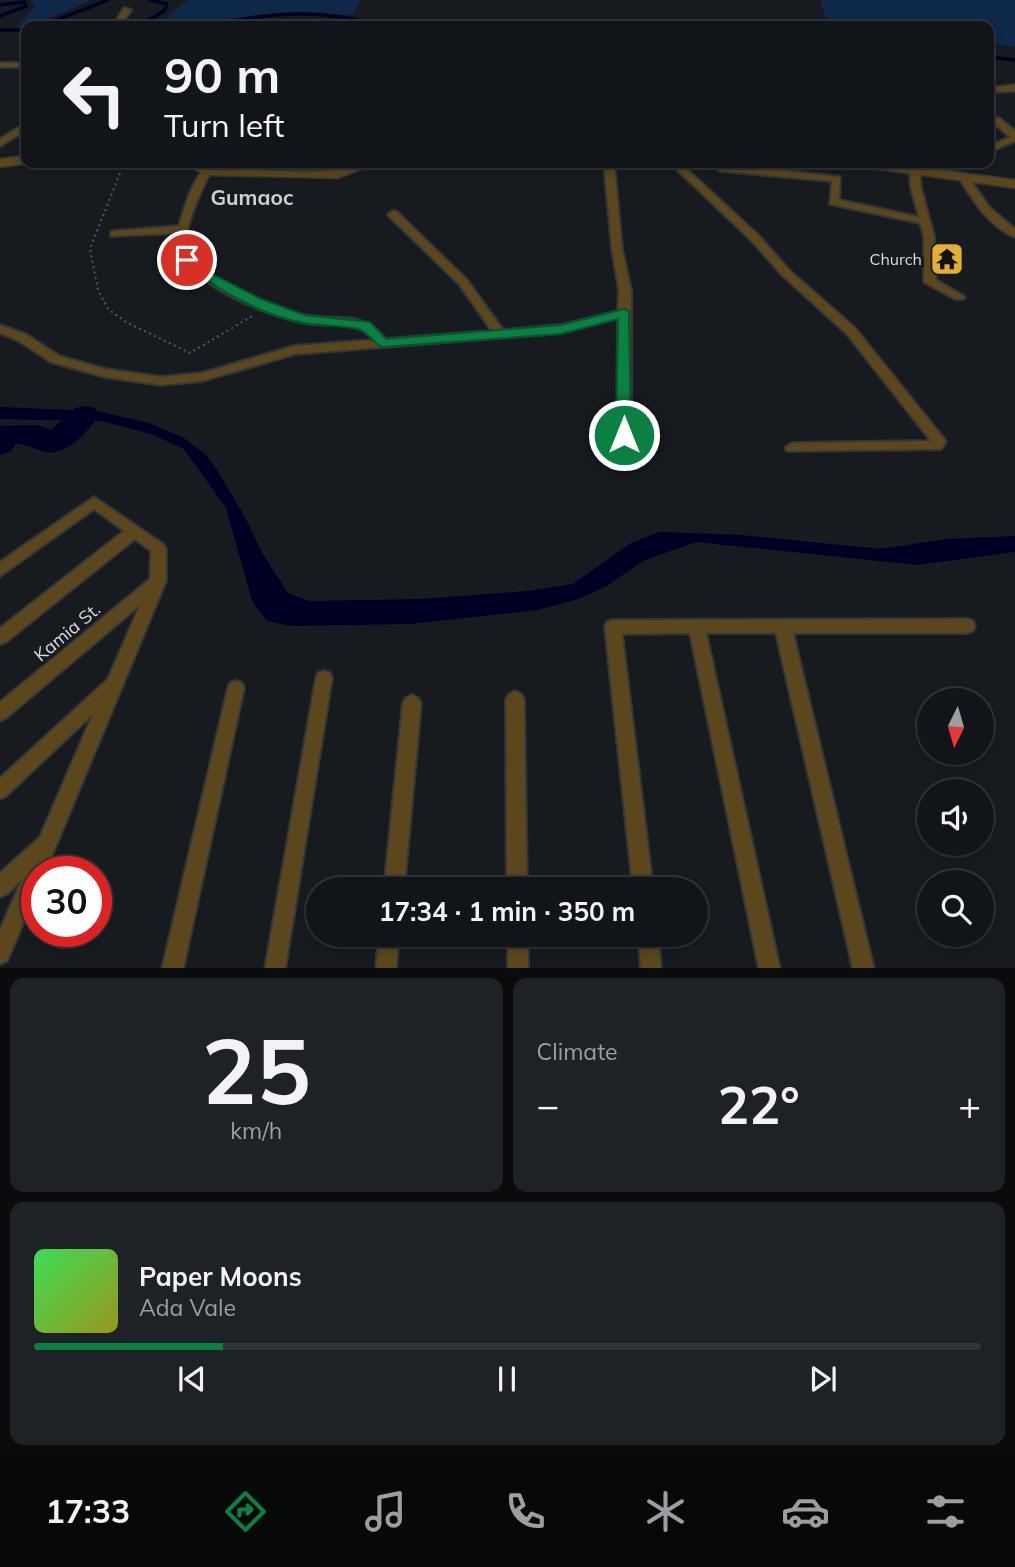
<!DOCTYPE html>
<html lang="en">
<head>
<meta charset="utf-8">
<style>
  body { margin:0; font-family:Mulish,sans-serif; background:#1e2125; color:#f1f3f6; height:100vh; display:flex; flex-direction:column; font-size:26px; white-space:nowrap }
  * { box-sizing:border-box; margin:0 }
  p { font-size:23px; color:#9c9ea2 }
  .icon { flex:none; width:38px; height:38px; fill:none; stroke:currentColor; stroke-width:2; stroke-linecap:round; stroke-linejoin:round }
  .map { position:relative; height:968px; overflow:hidden }
  .drawer { display:flex; flex-direction:column; gap:10px; padding:10px; background:#090b0d; flex:1 }
  .drawer>* { flex:none }
  .banner { position:absolute; left:21px; top:21px; width:973px; height:147px; border-radius:14px; box-shadow:0 4px 10px #0003,0 0 0 2px #303337; background:#111418; color:#f1f3f6; overflow:hidden }
  .needle { width:46px; rotate:185deg }
  .tools { position:absolute; left:917px; top:688px; display:grid; gap:14px }
  .tools a { display:grid; place-items:center; width:77px; height:77px; border-radius:50%; background:#111418; box-shadow:0 4px 10px #0003,0 0 0 2px #303337; font-size:35px }
  .speed { position:absolute; left:21px; top:856px; display:flex; gap:14px; font-size:35px; font-weight:700; text-align:center }
  .speed>* { display:grid; place-content:center; width:91px; height:91px; border-radius:50%; background:#111418; box-shadow:0 4px 10px #0003,0 0 0 2px #303337; line-height:1 }
  .speed .limit { border:10px solid #d22; background:#fff; color:#111 }
  .pin { position:absolute; display:grid; place-items:center; width:60px; height:60px; color:#fff; margin:-30px; border:4px solid #fff; border-radius:50%; box-shadow:0 2px 7px #0007 }
  .me { position:absolute; width:77px; margin:-38px; rotate:0deg; stroke-linejoin:round; filter:drop-shadow(0 0 5px #0008) }
  .turn { display:flex; align-items:center; gap:24px; height:147px; padding:0 28px; font-size:32px }
  .turn .icon { width:91px; height:91px; stroke-width:2.5 }
  .turn b { display:block; font-size:49px; line-height:60px }
  .big { font-size:52px; font-weight:700; line-height:1.1 }
  .drawer .widget { flex:1; display:flex; flex-direction:column; justify-content:center; gap:10px; min-width:0; padding:0 24px; border-radius:14px; background:#1e2125 }
  .drawer .dial { align-items:center; gap:0 }
  .dial b { font-size:91px; line-height:1 }
  .song { display:flex; align-items:center; gap:21px }
  .cover { width:84px; height:84px; border-radius:10px; background:linear-gradient(135deg,hsl(130 70% 55%),hsl(60 70% 35%)) }
  .played { height:7px; border-radius:4px; background:linear-gradient(90deg,#0b8043 20%,#303337 20%) }
  .keys { display:flex; justify-content:space-around; direction:ltr }
  .heat { display:flex; justify-content:space-between; align-items:center; font-size:38px; direction:ltr }
  .drawer .tiles { flex:1; display:grid; gap:10px; grid-template-columns:1fr 1fr }
  .widget:last-child { grid-column:span 2 }
  .trip { position:absolute; left:306px; top:877px; width:402px; height:70px; border-radius:35px; background:#111418; box-shadow:0 4px 10px #0003,0 0 0 2px #303337; font-weight:700; line-height:70px; text-align:center }
  .tabs { display:flex; height:112px; justify-content:space-around; align-items:center; background:#07080a; color:#9c9ea2 }
  .tabs .icon { width:49px; height:49px }
  .tabs .current { color:#0b8043 }
  .tabs b { font-size:32px; color:#f1f3f6 }
  .map>svg:first-child { display:block }
  .green { fill:#0d2849 }
  .water { fill:#000025 }
  .lines { fill:none; stroke-linecap:round; stroke-linejoin:round }
  .stream { stroke:#000025; stroke-width:3.5 }
  .river { fill:#000025; fill-rule:evenodd }
  .building { fill:#779fd3 }
  .minor-casing { stroke:#32363b; stroke-width:4 }
  .tertiary-casing { stroke:#32363b; stroke-width:3 }
  .path { stroke:#54575c; stroke-width:2; stroke-dasharray:2 3.5; stroke-linecap:butt }
  .minor { fill:#5b471b; fill-rule:evenodd }
  .tertiary { fill:#5b471b; fill-rule:evenodd }
  .route { fill:#0b8043; stroke:#07532c; stroke-width:2 }
  .labels { text-anchor:middle; dominant-baseline:central; stroke-width:7; stroke-linejoin:round; paint-order:stroke }
  .far-poi-label { font-size:16px; fill:#d9dce0; stroke:#171b20; text-anchor:end }
  .street-label { font-size:18px; fill:#d9dce0; stroke:#171b20 }
  .far-district-label { font-size:21px; font-weight:bold; fill:#c9cfd6; stroke:#171b20 }
</style>
</head>
<body>
<div class="map">
<svg width="1015" height="969" viewBox="0 0 1015 969">
  <rect width="100%" height="100%" fill="#171b20"/>
  <path class="green" d="M30,0H91L33,26L16,27L36,6Z
    M188,0H361L353,15L276,13L227,19L204,26H166L163,20Z
    M820,0H1015V47L989,44V26H829Z"/>
  <path class="water" d="M0,407L97,411L149,423L184,438L207,456L217,470L245,517L262,553L288,593L309,601L421,599L528,591L573,584L631,543L659,532L742,535L880,549L946,539L1015,536V552L917,565L696,542L643,561L607,586L578,599L538,610L410,624L291,626L267,621L252,601L226,508L184,449L151,434L101,421L0,419Z"/>
  <g class="lines">
    <path class="stream" d="M150,0L167,4L164,11L147,21L159,26
      M0,5L24,2L26,6L0,16
      M41,26L108,0
      M215,26C263,12 328,8 376,26
      M563,26L595,23L616,26
      M0,30H26
      M989,57L1015,60"/>
    <path class="river" d="M85,406L95,408L99,415C90,430 66,456 47,452C34,450 33,445 16,444L10,452L0,455V426L38,425L51,430L75,408Z"/>
  </g>
  <path class="building" d="M933,246L963,252L959,272L933,265Z"/>
  <g class="lines">
    <defs>
      <path id="minor" d="M124,8L131,10L121,26H113Z
        M653,21H656V25L637,26Z
        M0,63H26V67H0Z
        M1015,85V91L989,92V88Z
        M989,117L999,118L1015,131V141L989,152V146L1010,137L994,123H989Z
        M26,123V130L0,146V139Z
        M604,163H614L622,249L631,290V435L624,440L617,435L618,318L561,333L295,354L202,381L161,385L105,377L51,362L19,341L0,333V325L27,335L59,356L105,369L161,377L202,373L294,346L374,340C353,317 331,328 304,323C268,316 170,279 177,233L111,236V232L115,231L179,226C183,212 194,175 206,168L211,171C202,188 183,229 187,245C195,277 273,309 303,315C338,322 358,308 386,339L492,331L459,284L389,216L388,214L393,211L397,212L467,280L503,330L561,325L618,311L619,290L612,249Z
        M670,163H680L759,236L790,271L855,328L944,439L946,442L941,449L787,451L785,448L792,443L931,441L847,334L782,275L751,240Z
        M714,163L840,177L839,200L919,217L911,188L909,163H919L921,188L934,236L936,280L965,297L963,299H955L924,282V236L920,223L830,204L832,181L721,171L718,170Z
        M943,163H957L931,173L926,170Z
        M961,175H967L989,207L1015,229V237C990,227 972,200 959,177Z
        M94,497L164,545L166,549V581L45,872H37V891L7,961L0,964V930L22,879L7,894L0,897V873L40,837L93,714L6,796L0,799V778L108,679L140,605L6,718L0,721V702L150,579L151,551L135,539L6,642L0,644V628L124,531L94,509L0,576V562Z
        M967,619L973,621L975,626L973,631L967,633H793L874,969H853L776,633H706L780,969H759L690,633L622,634L653,889H633L605,627L607,622L613,620Z
        M324,671L330,673L332,678L285,969H265L316,678L318,673Z
        M236,681L242,683L244,688L183,969H162L228,688L230,683Z
        M515,691L521,694L524,699L527,889H507L506,699L509,694Z
        M412,695L418,698L421,703L404,889H384L403,703L406,698Z
        M379,934H399L396,969H376Z
        M508,934H528V969H508Z
        M638,934H658L661,969H641Z"/>
      <path id="tertiary" d="M26,156V163H29L0,167V159Z
        M183,163H198L208,167C249,169 293,174 334,170C349,169 361,162 377,163L338,178L206,175Z
        M858,163H888L1015,180V188L864,167Z"/>
    </defs>
    <use href="#minor" class="minor-casing"/>
    <use href="#tertiary" class="tertiary-casing"/>
    <path class="path" d="M124,163L90,249L98,290L108,309L126,322L190,353L254,315"/>
    <use href="#minor" class="minor"/>
    <use href="#tertiary" class="tertiary"/>
  </g>
  <path class="route" d="M187,256L216,276L261,299L305,315L370,322L386,339L561,325L624,309L629,311L631,435L624,440L616,435L618,319L561,334L383,347C373,344 368,331 358,329C340,325 321,326 304,323C260,315 217,289 183,263V257Z"/>
  <defs>
    <symbol id="temple-square" viewBox="-11 -11 22 22"><rect x="-9" y="-9" width="18" height="18" rx="4" fill="#e2ae34" stroke="#171b20"/><path d="M0-6L5-2H3V0L6.5 2.5H4V6H1.5V3h-3V6H-4V2.5H-6.5L-3 0V-2H-5Z" fill="#111"/></symbol>
  </defs>
  <g fill-rule="evenodd">
    <use href="#temple-square" x="928" y="240" width="38" height="38"/>
  </g>
  <g class="labels">
    <g class="far-poi-label">
      <text x="922" y="259">Church</text>
    </g>
    <g class="street-label">
      <text transform="translate(67 632) rotate(-40)">Kamia St.</text>
    </g>
    <g class="far-district-label">
      <text x="252" y="197">Gumaoc</text>
    </g>
  </g>
</svg>
<div class="tools">
<a><svg class="needle" viewBox="-14 -14 28 28"><path d="M0-13l5 13h-10z" fill="#e53935"/><path d="M0 13l5-13h-10z" fill="#9c9ea2"/></svg></a>
<a><svg class="icon" aria-label="sound" viewBox="0 0 24 24"><path d="M4 9h4l5-4v14l-5-4H4zM17 9q2 3 0 6"/></svg></a>
<a><svg class="icon" aria-label="search" viewBox="0 0 24 24"><circle cx="10" cy="10" r="6"/><path d="M15 15l6 6"/></svg></a>
</div>
<div class="speed"><div class="limit">30</div></div>
<div class="pin" style="left:187px;top:260px;background:#d93025"><svg class="icon" aria-label="arrive" viewBox="0 0 24 24"><path d="M6 21V4h12l-3 4 3 4H6"/></svg></div>
<svg class="me" style="left:624px;top:435px" viewBox="-20 -20 40 40"><circle r="17" fill="#0b8043" stroke="#fff" stroke-width="3"/><path d="M0-11L8 9 0 5-8 9z" fill="#fff"/></svg>
<div class="trip">17:34 · 1 min · 350 m</div>
<div class="banner">
<div class="turn"><svg class="icon" aria-label="left" viewBox="0 0 24 24"><path d="M17 20v-9H6M10 6l-5 5 5 5"/></svg><div><b>90 m</b>Turn left</div></div>
</div>
</div>
<section class="drawer">
<div class="tiles">
<div class="widget dial"><b>25</b><p>km/h</p></div>
<div class="widget"><p>Climate</p>
<div class="heat"><a>−</a><b class="big">22°</b><a>+</a></div>
</div>
<div class="widget">
<div class="song"><i class="cover"></i><div><b>Paper Moons</b><p>Ada Vale</p></div></div>
<div class="played"></div>
<div class="keys"><svg class="icon" aria-label="previous" viewBox="0 0 24 24"><path d="M18 5L8 12l10 7zM5 5v14"/></svg><svg class="icon" aria-label="pause" viewBox="0 0 24 24"><path d="M8 5v14M16 5v14"/></svg><svg class="icon" aria-label="next" viewBox="0 0 24 24"><path d="M6 5l10 7-10 7zM19 5v14"/></svg></div>
</div>
</div>
</section>
<nav class="tabs">
<b>17:33</b>
<svg class="icon current" aria-label="directions" viewBox="0 0 24 24"><path d="M12 3l9 9-9 9-9-9zM9 14v-3h6M13 9l2 2-2 2"/></svg>
<svg class="icon" aria-label="music" viewBox="0 0 24 24"><path d="M9 18V5l10-2v13"/><circle cx="6" cy="18" r="3"/><circle cx="16" cy="16" r="3"/></svg>
<svg class="icon" aria-label="phone" viewBox="0 0 24 24"><path d="M5 4h4l2 5-3 2q2 4 5 5l2-3 5 2v4C11 20 4 13 5 4z"/></svg>
<svg class="icon" aria-label="climate" viewBox="0 0 24 24"><path d="M12 3v18M4 7l16 10M4 17L20 7"/></svg>
<svg class="icon" aria-label="car" viewBox="0 0 24 24"><path d="M5 17H2v-5l4-1 3-4h7l3 4 3 1v5h-3M9 17h6M6 11h13"/><circle cx="7" cy="17" r="2"/><circle cx="17" cy="17" r="2"/></svg>
<svg class="icon" aria-label="filters" viewBox="0 0 24 24"><path d="M4 7h16M4 17h16"/><circle cx="9" cy="7" r="2"/><circle cx="15" cy="17" r="2"/></svg>
</nav>
</body>
</html>
